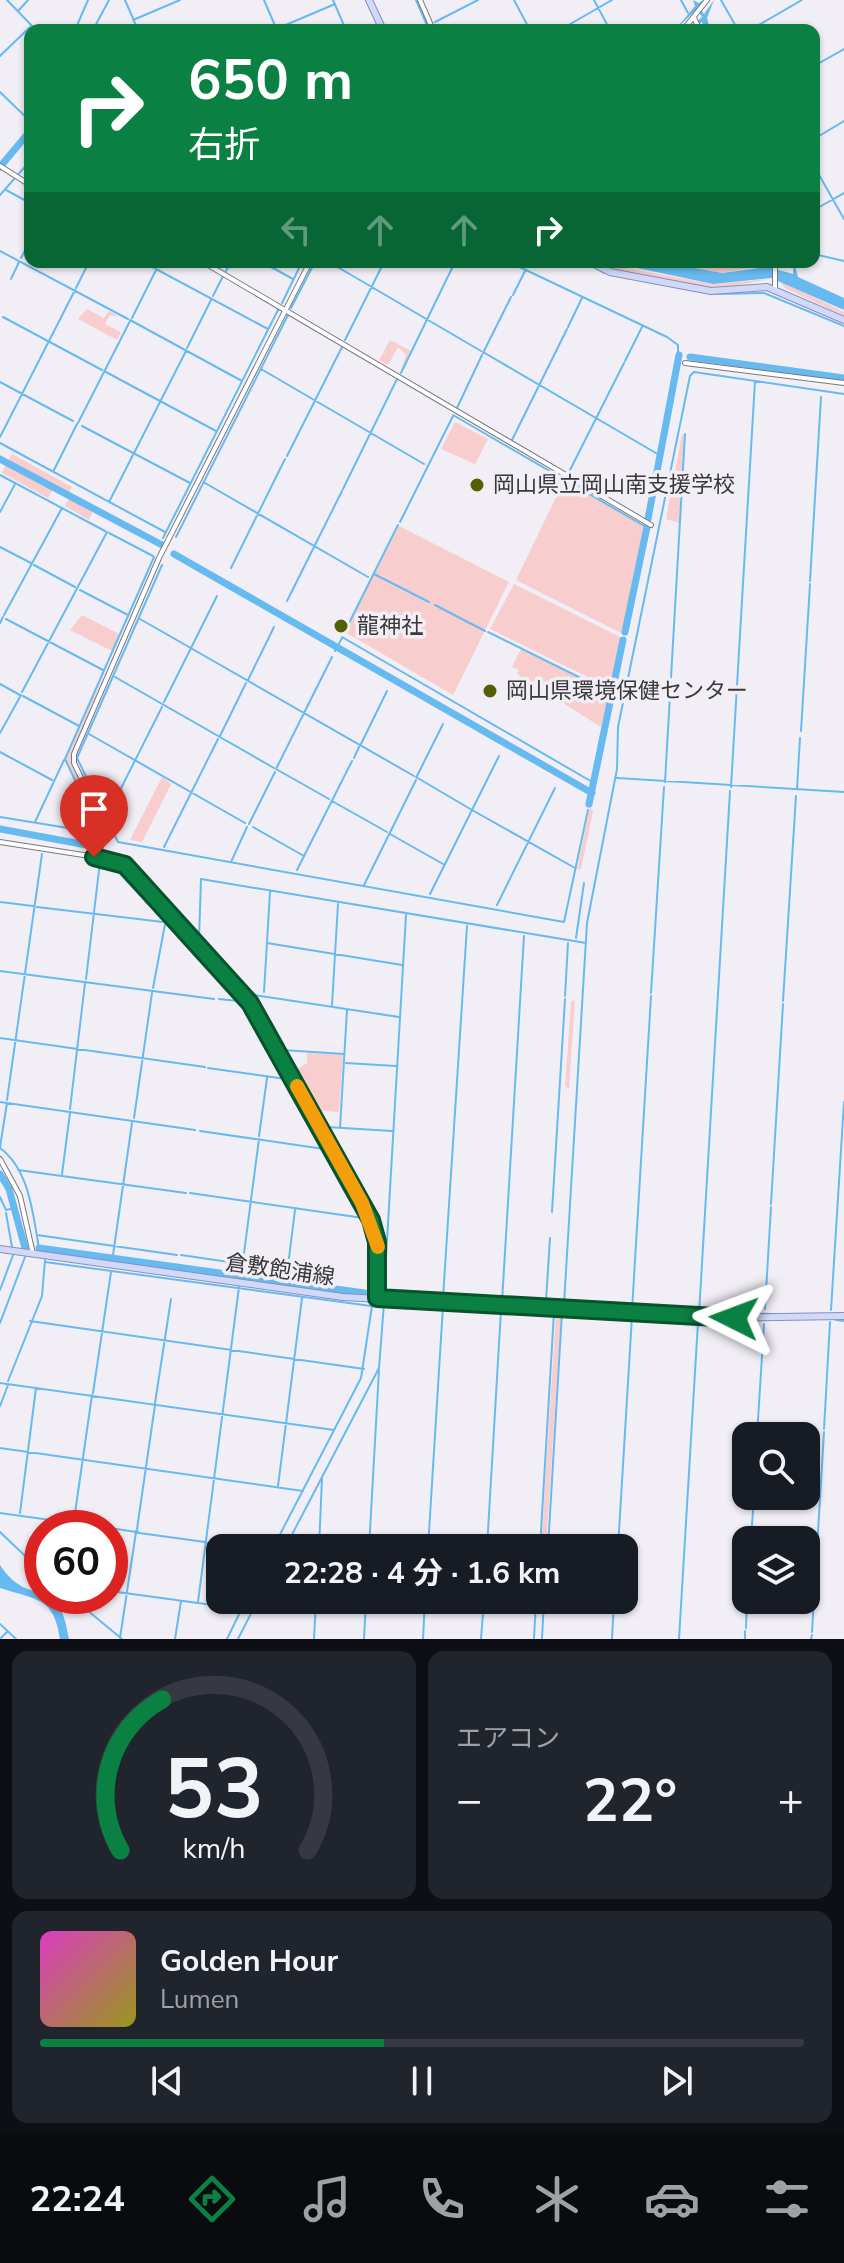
<!DOCTYPE html>
<html lang="ja">
<head>
<meta charset="utf-8">
<style>
  body { margin:0; font-family:"Nunito Sans","Noto Sans JP",sans-serif; background:#20242c; color:#f1f3f6; height:100vh; display:flex; flex-direction:column; font-size:30px; white-space:nowrap }
  * { box-sizing:border-box; margin:0 }
  p { font-size:26px; color:#9ea1a6 }
  .icon { flex:none; width:44px; height:44px; fill:none; stroke:currentColor; stroke-width:2; stroke-linecap:round; stroke-linejoin:round }
  .map { position:relative; height:1639px; overflow:hidden }
  .side { display:flex; flex-direction:column; gap:12px; padding:12px; background:#0d0f14; flex:1 }
  .side>* { flex:none }
  .guide { position:absolute; left:24px; top:24px; width:796px; height:244px; border-radius:16px; box-shadow:0 2px 6px #0004; background:#0b8043; color:#fff; overflow:hidden }
  .buttons { position:absolute; left:732px; top:1422px; display:grid; gap:16px }
  .buttons a { display:grid; place-items:center; width:88px; height:88px; border-radius:16px; background:#171b24; box-shadow:0 2px 6px #0004; font-size:40px }
  .speed { position:absolute; left:24px; top:1510px; display:flex; gap:16px; font-size:40px; font-weight:700; text-align:center }
  .speed>* { display:grid; place-content:center; width:104px; height:104px; border-radius:50%; background:#171b24; box-shadow:0 2px 6px #0004; line-height:1 }
  .speed .limit { border:12px solid #d22; background:#fff; color:#111 }
  .pin { position:absolute; display:grid; place-items:center; width:68px; height:68px; color:#fff; margin:-82px -34px; border-radius:50% 50% 50% 0; rotate:-45deg; box-shadow:0 0 8px #0007 }
  .pin .icon { rotate:45deg }
  .me { position:absolute; width:88px; margin:-44px; rotate:273deg; stroke-linejoin:round; filter:drop-shadow(0 0 6px #0008) }
  .turn { display:flex; align-items:center; gap:28px; height:168px; padding:0 32px; font-size:36px }
  .turn .icon { width:104px; height:104px; stroke-width:2.5 }
  .turn b { display:block; font-size:56px; line-height:68px }
  .lanes { display:flex; align-items:center; height:76px; padding:0 32px; background:#0003; justify-content:center; gap:40px; direction:ltr }
  .lanes .off { opacity:.35 }
  .big { font-size:60px; font-weight:700; line-height:1.1 }
  .side .tile { flex:1; display:flex; flex-direction:column; justify-content:center; gap:12px; min-width:0; padding:0 28px; border-radius:16px; background:#20242c }
  .side .dial { align-items:center; gap:0 }
  .dial svg { height:208px; overflow:visible; fill:none; stroke:#363941; stroke-width:7; stroke-linecap:round; text-anchor:middle }
  .dial text { fill:#f1f3f6; stroke:none }
  .song { display:flex; align-items:center; gap:24px }
  .cover { width:96px; height:96px; border-radius:12px; background:linear-gradient(135deg,hsl(310 70% 55%),hsl(60 70% 35%)) }
  .played { height:8px; border-radius:4px; background:linear-gradient(90deg,#0b8043 45%,#363941 45%) }
  .keys { display:flex; justify-content:space-around; direction:ltr }
  .heat { display:flex; justify-content:space-between; align-items:center; font-size:44px; direction:ltr }
  .side .tiles { flex:1; display:grid; gap:12px; grid-template-columns:1fr 1fr }
  .tile:last-child { grid-column:span 2 }
  .trip { position:absolute; left:206px; top:1534px; width:432px; height:80px; border-radius:16px; background:#171b24; box-shadow:0 2px 6px #0004; font-weight:700; line-height:80px; text-align:center }
  .dock { display:flex; height:128px; justify-content:space-around; align-items:center; background:#090b0e; color:#9ea1a6 }
  .dock .icon { width:56px; height:56px }
  .dock .selected { color:#0b8043 }
  .dock b { font-size:36px; color:#f1f3f6 }
  .map>svg:first-child { display:block }
  .green { fill:#f7cdce }
  .water { fill:#67baf0 }
  .lines { fill:none; stroke-linecap:round; stroke-linejoin:round }
  .stream { stroke:#67baf0; stroke-width:2 }
  .canal { stroke:#67baf0; stroke-width:4 }
  .river { stroke:#67baf0; stroke-width:7 }
  .minor-casing { stroke:#7a777d; stroke-width:6 }
  .major-casing { stroke:#8790b4; stroke-width:8 }
  .minor { stroke:#fff; stroke-width:4 }
  .major { stroke:#d0d9f9; stroke-width:6 }
  .route-casing { stroke:#07532c; stroke-width:20 }
  .route { stroke:#0b8043; stroke-width:14 }
  .slow { stroke:#f59e0b; stroke-width:14 }
  .poi-dot { fill:#546102; stroke:#f2eef6; stroke-width:3 }
  .labels { text-anchor:middle; dominant-baseline:central; stroke-width:7; stroke-linejoin:round; paint-order:stroke }
  .poi-label { font-size:22px; fill:#39383b; stroke:#f2eef6; text-anchor:start }
  .street-label { font-size:22px; fill:#39383b; stroke:#f2eef6 }
</style>
</head>
<body>
<div class="map">
<svg width="844" height="1639" viewBox="0 0 844 1639">
  <rect width="100%" height="100%" fill="#f2eef6"/>
  <path class="green" d="M593,262L713,284L771,279L713,290L616,270Z
    M662,262L728,267L755,262L772,264L721,273Z
    M780,281L844,312V316L785,288Z
    M87,309L104,318L109,311L119,317L110,315L105,324L121,332L117,340L78,319Z
    M390,340L411,351L400,373L406,355L398,347L388,365L379,360Z
    M455,422L488,439L475,464L441,449Z
    M682,434L684,435L679,523L666,519Z
    M12,454L72,487L69,494L8,461Z
    M6,464L53,489L48,498L2,473Z
    M564,481L645,527L623,634L516,580Z
    M69,498L93,511L89,520L65,506Z
    M399,526L509,582L453,695L345,632Z
    M514,584L622,638L612,689L490,629Z
    M82,615L119,634L112,651L70,630Z
    M521,649L609,693L601,727L517,674L519,670L512,667Z
    M105,672L71,759L96,812L94,819L66,759Z
    M162,777L171,784L142,842L130,840Z
    M590,807L593,811L581,869H577Z
    M105,860C136,866 162,908 183,931V935L122,870Z
    M575,1000L569,1088L565,1087L571,1002Z
    M307,1053L343,1055L339,1112L316,1110L294,1071L307,1063Z
    M556,1313L561,1316L546,1548H541Z"/>
  <path class="water" d="M693,0L699,3L703,0L699,7L704,14L714,0L707,18L710,30H706L702,22L688,30L702,17L697,9L675,30L695,6Z
    M609,262H661L722,273L768,267L793,274L794,262L798,277L844,298V310L771,278L713,284Z
    M0,1565C30,1611 59,1571 69,1639H60C54,1597 37,1600 0,1588Z"/>
  <g class="lines">
    <path class="stream" d="M7,0L36,30
      M125,0L138,30
      M264,0L276,28
      M333,0L346,30
      M416,0L429,30
      M514,0L530,30
      M594,0L610,30
      M681,0L688,13
      M721,0L738,30
      M19,10L28,0
      M133,20L180,0
      M435,22L478,0
      M75,30L88,0
      M93,30L109,0
      M274,30L335,4
      M560,30L612,0
      M750,30L802,0
      M0,56L30,27
      M814,66L844,49
      M0,92L30,121
      M814,139L844,121
      M814,166L844,219
      M6,190L30,203
      M0,195L30,161
      M814,210L844,193
      M0,251L128,319
      M814,254L844,261
      M21,258L30,241
      M142,262L154,268
      M262,262L293,279
      M329,262L481,351
      M509,262L667,337L678,345V355
      M585,262L604,273
      M694,262L728,266L753,262
      M158,267L161,262
      M156,269L268,329
      M226,271L231,262
      M11,279L19,262
      M76,288L89,262
      M713,294L764,293L844,326
      M513,295L525,271
      M213,296L223,276
      M282,303L302,262
      M291,308L315,262
      M3,317L102,370
      M132,318L156,270
      M130,320L242,381
      M568,327L582,298
      M345,340L384,262
      M187,348L211,300
      M483,352L661,456
      M483,353L511,297
      M625,361L642,327
      M261,369L424,464
      M104,371L216,431
      M401,373L455,262
      M0,382L73,421
      M457,408L482,355
      M453,415L646,527
      M78,423L130,321
      M82,426L190,483
      M0,437L75,290
      M511,442L567,329
      M0,443L165,532
      M287,456L342,347
      M54,470L77,424
      M568,474L624,363
      M0,475L105,531
      M205,483L368,577
      M343,489L397,379
      M109,502L186,351
      M0,512L15,484
      M400,522L453,416
      M109,533L153,556
      M176,537L288,315
      M163,538L279,308
      M0,547L31,563
      M34,565L75,587
      M162,565L77,758L118,842L564,922L588,810
      M231,568L285,459
      M374,574L429,602
      M810,581L821,397
      M80,590L128,615
      M287,601L342,491
      M435,605L485,631
      M4,615L62,508
      M6,619L103,670
      M140,619L414,776
      M0,623L3,617
      M345,631L398,525
      M488,632L613,694
      M342,637L594,783
      M335,651L342,638
      M115,677L274,768
      M248,680L274,627
      M0,684L20,695
      M22,692L107,532
      M23,696L79,726
      M164,702L217,596
      M801,731L810,584
      M0,733L21,695
      M89,734L245,823
      M220,736L246,683
      M361,744L387,691
      M0,752L52,780
      M499,756L472,810L575,868
      M354,758L359,747
      M417,776L443,724
      M416,777L472,810L430,894
      M617,778L844,792
      M665,782L685,434
      M731,787L755,381
      M797,789L800,738
      M329,799L276,769L332,657
      M332,801L387,832
      M107,816L162,707
      M0,817L68,828L91,821
      M35,822L64,760
      M249,824L275,772
      M253,827L304,856
      M390,834L443,864
      M92,846L91,814L65,759L154,557
      M164,847L218,739
      M231,862L247,827
      M297,870L352,761
      M137,872L249,994
      M364,885L416,780
      M0,902L33,906
      M497,905L555,788
      M37,907L163,922
      M576,938L584,883
      M199,939L201,879L586,943
      M267,943L402,965
      M0,971L214,999
      M86,979L100,862
      M153,988L166,919
      M264,992L270,892
      M651,993L664,787
      M247,994L399,1017
      M251,994L371,1210L381,1244H385
      M565,996L568,943
      M219,999L238,1001
      M783,1001L796,796
      M244,1002L362,1216L371,1245V1292
      M332,1005L338,904
      M0,1038L205,1067
      M282,1050L344,1054
      M346,1063L396,1066
      M208,1068L286,1079
      M7,1100L42,854
      M0,1102L195,1130
      M70,1109L85,983
      M134,1118L152,993
      M327,1127L392,1131
      M340,1128L347,1010
      M200,1131L324,1149
      M259,1136L267,1078
      M0,1147L7,1103
      M0,1148C30,1170 33,1216 39,1248
      M18,1170L186,1193
      M62,1174L70,1113
      M190,1193L363,1218
      M0,1197L6,1210L15,1208
      M771,1204L783,1004
      M552,1212L565,999
      M6,1213L12,1247
      M37,1235L177,1255
      M181,1255L283,1270
      M45,1262L371,1306
      M112,1262L132,1123
      M241,1276L259,1139
      M286,1282L295,1210
      M0,1290L13,1255
      M384,1292L406,915
      M388,1294L547,1303
      M443,1298L467,926
      M546,1301L550,1238
      M502,1302L524,936
      M553,1303L554,1305
      M560,1304H564L587,923L617,769L618,727L690,376L694,372L844,394
      M571,1304L698,1312
      M765,1309L771,1207
      M632,1310L651,996
      M831,1310L844,1102
      M705,1313L775,1314
      M699,1314L730,791
      M836,1320L844,1321
      M30,1321L364,1369
      M0,1323L25,1257
      M8,1381L42,1296L45,1260
      M0,1383L334,1430
      M93,1393L111,1272
      M155,1403L171,1299
      M0,1406L8,1385
      M824,1429L830,1322
      M757,1436L764,1324
      M0,1448L303,1491
      M278,1486L302,1298
      M0,1513L108,1528
      M20,1513L36,1388
      M74,1520L92,1395
      M110,1528L136,1532L120,1638
      M137,1529L155,1405
      M0,1532L42,1572
      M139,1533L249,1548
      M751,1540L754,1496
      M273,1548L361,1378L372,1306
      M285,1548L379,1368L384,1303
      M319,1548L322,1478
      M369,1548L379,1370
      M428,1548L443,1306
      M487,1548L501,1310
      M540,1548L554,1312
      M548,1548L562,1312
      M618,1548L632,1316
      M110,1591L242,1609
      M70,1596L122,1639
      M198,1602L239,1287
      M0,1624L16,1639
      M746,1628L747,1600
      M812,1632L824,1432
      M0,1639L7,1632
      M175,1639L181,1601
      M227,1639L246,1600
      M238,1639L258,1600
      M314,1639L316,1600
      M364,1639L366,1600
      M423,1639L425,1600
      M481,1639L484,1600
      M534,1639L536,1600
      M542,1639L544,1600
      M612,1639L614,1600
      M679,1639L698,1322
      M745,1639V1631
      M811,1639L812,1635"/>
    <path class="canal" d="M136,1532H137"/>
    <path class="river" d="M0,167L30,131
      M690,357L844,378
      M0,459L164,546
      M648,519L679,355
      M174,554L592,793
      M625,632L647,527
      M589,804L623,640
      M0,829L92,846V860L119,869L241,998
      M0,1174L9,1189L25,1248
      M39,1248L372,1294"/>
    <defs>
      <path id="minor" d="M420,0L433,30
        M694,18L700,30
        M683,30L707,0
        M0,166L30,185
        M203,262L651,525
        M775,262V289
        M685,363L844,383
        M0,842L109,859L127,867L250,1003L371,1220L377,1242V1298
        M101,858L98,813L74,763V754L159,558L310,262
        M0,1159L20,1196L33,1254"/>
      <path id="major" d="M369,0L383,30
        M590,262L610,272L711,291L767,287L844,320
        M0,1249L343,1297L721,1318L844,1316"/>
    </defs>
    <use href="#minor" class="minor-casing"/>
    <use href="#major" class="major-casing"/>
    <use href="#minor" class="minor"/>
    <use href="#major" class="major"/>
  </g>
  <g class="lines">
    <defs>
      <path id="route" d="M94,857L125,865L250,1003L371,1220L377,1242V1298L734,1318"/>
    </defs>
    <use href="#route" class="route-casing"/>
    <use href="#route" class="route"/>
    <path class="slow" d="M297,1086L362,1203L378,1247"/>
  </g>
  <g class="poi-dot">
    <circle cx="477" cy="485" r="8"/>
    <circle cx="341" cy="626" r="8"/>
    <circle cx="490" cy="691" r="8"/>
  </g>
  <g class="labels">
    <g class="poi-label">
      <text x="493" y="485">岡山県立岡山南支援学校</text>
      <text x="357" y="626">龍神社</text>
      <text x="506" y="691">岡山県環境保健センター</text>
    </g>
    <g class="street-label">
      <text transform="translate(280 1270) rotate(8)">倉敷飽浦線</text>
    </g>
  </g>
</svg>
<div class="buttons">
<a><svg class="icon" aria-label="search" viewBox="0 0 24 24"><circle cx="10" cy="10" r="6"/><path d="M15 15l6 6"/></svg></a>
<a><svg class="icon" aria-label="layers" viewBox="0 0 24 24"><path d="M12 4l9 5-9 5-9-5zM3 14l9 5 9-5"/></svg></a>
</div>
<div class="speed"><div class="limit">60</div></div>
<div class="pin" style="left:94px;top:857px;background:#d93025"><svg class="icon" aria-label="arrive" viewBox="0 0 24 24"><path d="M6 21V4h12l-3 4 3 4H6"/></svg></div>
<svg class="me" style="left:734px;top:1318px" viewBox="-20 -20 40 40"><path d="M0-17L14 15 0 8-14 15z" fill="#0b8043" stroke="#fff" stroke-width="4"/></svg>
<div class="trip">22:28 · 4 分 · 1.6 km</div>
<div class="guide">
<div class="turn"><svg class="icon" aria-label="right" viewBox="0 0 24 24"><path d="M7 20v-9h11M14 6l5 5-5 5"/></svg><div><b>650 m</b>右折</div></div>
<div class="lanes"><svg class="icon off" aria-label="left" viewBox="0 0 24 24"><path d="M17 20v-9H6M10 6l-5 5 5 5"/></svg><svg class="icon off" aria-label="ahead" viewBox="0 0 24 24"><path d="M12 20V5M6 11l6-6 6 6"/></svg><svg class="icon off" aria-label="ahead" viewBox="0 0 24 24"><path d="M12 20V5M6 11l6-6 6 6"/></svg><svg class="icon" aria-label="right" viewBox="0 0 24 24"><path d="M7 20v-9h11M14 6l5 5-5 5"/></svg></div>
</div>
</div>
<section class="side">
<div class="tiles">
<div class="tile dial"><svg viewBox="0 0 100 80">
<path d="M14 69A42 42 0 1 1 86 69"/>
<path d="M14 69A42 42 0 0 1 30 11" stroke="#0b8043"/>
<text x="50" y="56" font-size="32" font-weight="700">53</text>
<text x="50" y="72" font-size="11">km/h</text>
</svg></div>
<div class="tile"><p>エアコン</p>
<div class="heat"><a>−</a><b class="big">22°</b><a>+</a></div>
</div>
<div class="tile">
<div class="song"><i class="cover"></i><div><b>Golden Hour</b><p>Lumen</p></div></div>
<div class="played"></div>
<div class="keys"><svg class="icon" aria-label="previous" viewBox="0 0 24 24"><path d="M18 5L8 12l10 7zM5 5v14"/></svg><svg class="icon" aria-label="pause" viewBox="0 0 24 24"><path d="M8 5v14M16 5v14"/></svg><svg class="icon" aria-label="next" viewBox="0 0 24 24"><path d="M6 5l10 7-10 7zM19 5v14"/></svg></div>
</div>
</div>
</section>
<nav class="dock">
<b>22:24</b>
<svg class="icon selected" aria-label="directions" viewBox="0 0 24 24"><path d="M12 3l9 9-9 9-9-9zM9 14v-3h6M13 9l2 2-2 2"/></svg>
<svg class="icon" aria-label="music" viewBox="0 0 24 24"><path d="M9 18V5l10-2v13"/><circle cx="6" cy="18" r="3"/><circle cx="16" cy="16" r="3"/></svg>
<svg class="icon" aria-label="phone" viewBox="0 0 24 24"><path d="M5 4h4l2 5-3 2q2 4 5 5l2-3 5 2v4C11 20 4 13 5 4z"/></svg>
<svg class="icon" aria-label="climate" viewBox="0 0 24 24"><path d="M12 3v18M4 7l16 10M4 17L20 7"/></svg>
<svg class="icon" aria-label="car" viewBox="0 0 24 24"><path d="M5 17H2v-5l4-1 3-4h7l3 4 3 1v5h-3M9 17h6M6 11h13"/><circle cx="7" cy="17" r="2"/><circle cx="17" cy="17" r="2"/></svg>
<svg class="icon" aria-label="filters" viewBox="0 0 24 24"><path d="M4 7h16M4 17h16"/><circle cx="9" cy="7" r="2"/><circle cx="15" cy="17" r="2"/></svg>
</nav>
</body>
</html>
